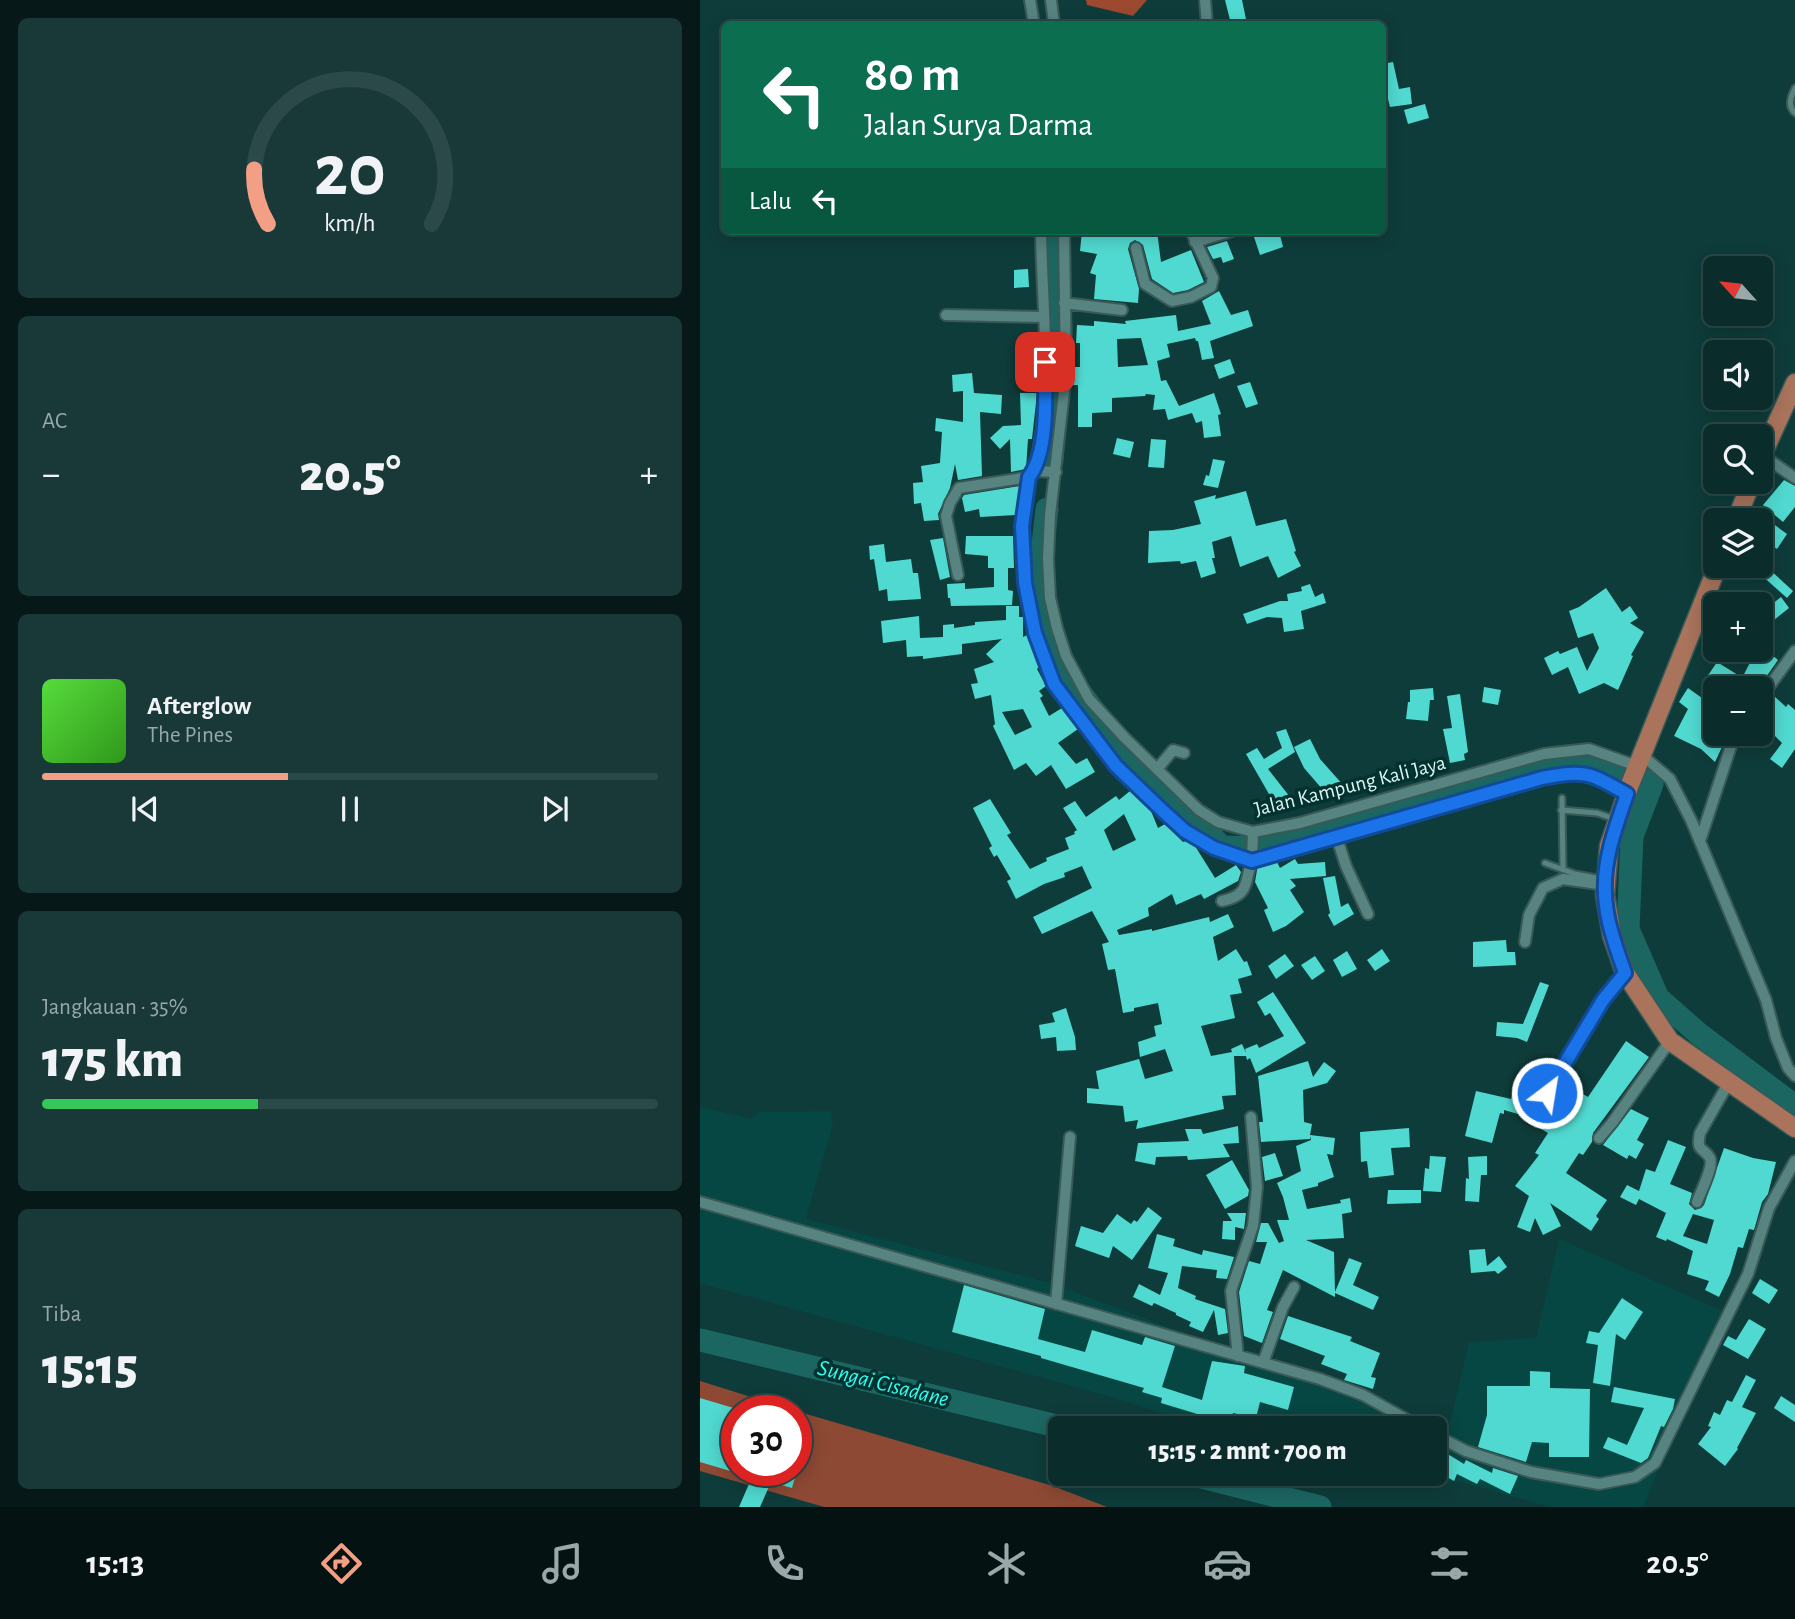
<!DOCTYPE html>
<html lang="id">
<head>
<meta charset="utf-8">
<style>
  body { margin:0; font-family:"Alegreya Sans",sans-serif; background:#183938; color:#f1f3f6; height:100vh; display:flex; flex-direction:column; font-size:26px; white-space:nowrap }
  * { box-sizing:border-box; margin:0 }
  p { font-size:23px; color:#99a8a9 }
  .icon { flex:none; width:38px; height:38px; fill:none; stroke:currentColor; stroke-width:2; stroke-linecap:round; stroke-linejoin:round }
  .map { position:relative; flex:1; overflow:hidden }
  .sheet { display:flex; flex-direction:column; gap:18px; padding:18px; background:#061918; width:700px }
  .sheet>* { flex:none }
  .guide { position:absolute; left:21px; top:21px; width:665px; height:214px; border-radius:10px; box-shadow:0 4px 18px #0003,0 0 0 2px #2a4948; background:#0b6e4f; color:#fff; overflow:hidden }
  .needle { width:46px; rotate:297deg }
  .controls { position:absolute; left:1003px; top:256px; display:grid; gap:14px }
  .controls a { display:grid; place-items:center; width:70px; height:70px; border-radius:10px; background:#0a2d2c; box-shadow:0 4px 18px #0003,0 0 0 2px #2a4948; font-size:35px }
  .speed { position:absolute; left:21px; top:1395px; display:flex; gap:14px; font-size:35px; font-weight:700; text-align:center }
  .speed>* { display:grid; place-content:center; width:91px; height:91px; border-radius:50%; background:#0a2d2c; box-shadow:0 4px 18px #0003,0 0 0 2px #2a4948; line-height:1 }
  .speed .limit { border:10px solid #d22; background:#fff; color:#111 }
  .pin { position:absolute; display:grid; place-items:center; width:60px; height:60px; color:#fff; margin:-30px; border-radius:14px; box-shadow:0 4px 10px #0006 }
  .me { position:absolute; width:77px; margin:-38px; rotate:31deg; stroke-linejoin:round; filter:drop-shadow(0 0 5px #0008) }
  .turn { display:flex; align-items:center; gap:24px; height:147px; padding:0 28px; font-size:32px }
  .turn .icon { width:91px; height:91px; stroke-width:2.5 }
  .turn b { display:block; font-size:49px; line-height:60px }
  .then { display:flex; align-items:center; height:66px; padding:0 28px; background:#0003; gap:14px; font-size:26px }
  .big { font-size:52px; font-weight:800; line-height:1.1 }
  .sheet .card { flex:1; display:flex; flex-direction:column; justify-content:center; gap:10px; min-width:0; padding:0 24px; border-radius:10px; background:#183938 }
  .sheet .dial { align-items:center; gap:0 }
  .dial svg { height:182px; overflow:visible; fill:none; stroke:#2a4948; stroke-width:7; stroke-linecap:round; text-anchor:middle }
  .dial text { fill:#f1f3f6; stroke:none }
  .song { display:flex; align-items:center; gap:21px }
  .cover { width:84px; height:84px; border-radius:10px; background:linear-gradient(135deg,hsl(110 70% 55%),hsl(110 70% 35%)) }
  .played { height:7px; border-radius:4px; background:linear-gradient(90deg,#f39f85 40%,#2a4948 40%) }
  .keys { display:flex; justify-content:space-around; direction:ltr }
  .heat { display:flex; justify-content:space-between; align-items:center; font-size:38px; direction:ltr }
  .charge { height:10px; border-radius:5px; background:linear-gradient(90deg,#34c759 35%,#2a4948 0) }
  .trip { position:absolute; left:348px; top:1416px; width:399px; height:70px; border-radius:10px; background:#0a2d2c; box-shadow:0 4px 18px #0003,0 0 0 2px #2a4948; font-weight:800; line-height:70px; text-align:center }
  .dock { display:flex; height:112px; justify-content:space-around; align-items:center; background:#041212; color:#99a8a9 }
  .dock .icon { width:49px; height:49px }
  .dock .active { color:#f39f85 }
  .dock b { font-size:32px; color:#f1f3f6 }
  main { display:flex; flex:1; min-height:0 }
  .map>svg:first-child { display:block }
  .built { fill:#064643 }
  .green { fill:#8d4934 }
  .forest { fill:#9c4930 }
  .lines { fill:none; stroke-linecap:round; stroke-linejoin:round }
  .river { stroke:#1c6662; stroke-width:23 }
  .building { fill:#50d9d0; fill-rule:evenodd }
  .lane-casing { stroke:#395957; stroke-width:9 }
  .street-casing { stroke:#395957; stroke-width:14 }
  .primary-casing { stroke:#395957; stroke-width:21 }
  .lane { stroke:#578380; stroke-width:5 }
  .street { stroke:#578380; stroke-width:10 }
  .primary { stroke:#a9735c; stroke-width:18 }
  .route-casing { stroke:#114b97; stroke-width:18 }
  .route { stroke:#1a73e8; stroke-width:12 }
  .labels { text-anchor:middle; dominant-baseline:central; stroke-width:7; stroke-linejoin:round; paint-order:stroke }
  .street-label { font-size:21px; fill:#ddf4f2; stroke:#01322f }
  .water-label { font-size:23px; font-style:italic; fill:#32fbf1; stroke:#01322f }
</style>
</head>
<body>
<main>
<section class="sheet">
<div class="card dial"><svg viewBox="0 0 100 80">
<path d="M14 69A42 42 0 1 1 86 69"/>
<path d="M14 69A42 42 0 0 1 8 45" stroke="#f39f85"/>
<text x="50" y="56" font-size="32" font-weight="700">20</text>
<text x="50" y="72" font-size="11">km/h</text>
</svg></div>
<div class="card"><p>AC</p>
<div class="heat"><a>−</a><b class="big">20.5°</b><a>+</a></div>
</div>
<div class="card">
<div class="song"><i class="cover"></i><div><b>Afterglow</b><p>The Pines</p></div></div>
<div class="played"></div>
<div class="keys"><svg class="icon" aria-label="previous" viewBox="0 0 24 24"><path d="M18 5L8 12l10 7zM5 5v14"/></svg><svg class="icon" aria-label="pause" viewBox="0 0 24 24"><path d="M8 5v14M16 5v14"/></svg><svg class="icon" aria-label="next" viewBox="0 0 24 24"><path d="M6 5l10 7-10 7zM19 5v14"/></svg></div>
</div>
<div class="card"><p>Jangkauan · 35%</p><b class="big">175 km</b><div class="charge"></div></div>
<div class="card"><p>Tiba</p><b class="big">15:15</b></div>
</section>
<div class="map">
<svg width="1095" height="1507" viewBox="0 0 1095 1507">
  <rect width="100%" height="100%" fill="#0e3c3a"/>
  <path class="built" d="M0,1107L52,1119L58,1112L131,1111L133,1124L106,1219L350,1283L748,1431L769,1342L836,1338L859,1239L1025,1312L943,1507H850L762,1482L644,1477L633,1474H735V1428H503L422,1400L0,1283Z"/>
  <path class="green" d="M0,1381L93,1410H37V1470H96V1411L353,1486L407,1507H124L0,1471Z"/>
  <path class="forest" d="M386,0H447L433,16L387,5Z"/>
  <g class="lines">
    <path class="river" d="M352,461L361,329L357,231
      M347,509L340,571L359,665L425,751L522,847L563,848L842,762H902L952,784L932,836L928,929L958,998L999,1034L1095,1106
      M0,1340L365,1428
      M490,1474L620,1507"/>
  </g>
  <path class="building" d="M525,0H542L547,24H531Z
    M693,62L699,89L710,87L712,104L690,107L682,75V64Z
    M725,104L729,118L708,124L704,110Z
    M382,231L441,236L439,231H457L461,262L491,250L504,282L488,290L473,293L452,279L443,245L435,240L430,243L428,249L439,289L438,303L394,299L396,275L390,273L397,254L380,251Z
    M552,231H579L583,247L560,255Z
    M527,241L534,259L523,263L521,257L513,259L507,247Z
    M328,269L329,287L314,288V270Z
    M519,291L531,315L548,310L553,326L510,341L514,358L502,360L498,341H496L495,338L467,344L470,357L457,361L461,381L466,380L479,406L514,393L521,414L518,415L521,436L504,438L502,421L496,423L492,413L468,420L465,409L453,410L455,395L446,394L445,396L412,398V412L392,413V427H378V385H373L374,367H380V343H376L377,325L394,326V321L426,324L425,321L476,315L478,331L511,324L502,301ZM441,338L448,365L418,367L417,339Z
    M530,359L535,373L519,379L514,365Z
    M272,373L274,393L302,395L301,414L280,412L282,476L258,480L255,464L250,488L238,514L239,520L224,521L221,503L214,504L213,483L223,482L221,466L240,463L242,432L235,431L236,418L263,422V391L253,392L252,375Z
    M550,382L558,404L546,408L537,386Z
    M320,393H337L332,439H328L326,469L311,472L310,439L300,449L290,438L303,426L321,425Z
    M417,438L434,442L430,458L413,454Z
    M451,439L466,440L464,468L448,467Z
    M513,459L525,461L518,488L503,485L506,475L509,476Z
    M1084,480L1095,486V507L1083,522L1063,505Z
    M320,486L316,515L280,517L279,509L265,512L262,498L264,495Z
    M546,491L556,526L586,519L596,551L594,552L601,566L578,578L568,556L540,567L531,536L512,542L515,558H512L516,573L501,578L496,561L481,564L480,561L448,563L449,531L473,530L501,524L494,501L516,495L515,499Z
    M1072,523L1087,534L1077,549L1062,539Z
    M266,536H313L314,568H308V590L313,591L312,605L251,606L250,598H248L247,584L265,583V589L294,587V568H288V556L265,554Z
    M243,538L250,577L240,580L230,540Z
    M184,544L186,562L211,559L213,573H218L221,599L188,601L187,589L179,591L174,559L170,560L169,546Z
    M1067,567L1093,591L1087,598L1060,574Z
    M610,584L615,597L623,593L626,603L601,611L604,629L584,632L582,618L567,617L547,624L543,614L580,601H588L587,594L602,591L601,587Z
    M906,588L922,612L930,606L938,618L930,623L944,632L931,655L933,656L918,690L904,683L879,694L868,667L852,675L844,658L858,651L860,654L877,647L887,671L899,648L893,633L878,638L869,611L879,607Z
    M1081,597L1089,608L1060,631V614Z
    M306,606H319V617H323V637L327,635L339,667L337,669L346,686L339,691L343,696L340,698L349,716L362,708L378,729L358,743L376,764L387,758L395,772L366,789L351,765L336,776L326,763L314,770L293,726L295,724L291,695L275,699L271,684L278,683L274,669L294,662L286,654L302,639L262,644V654L223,659V656L207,657L206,640L183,643L181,621L219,616L220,638L243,637V625L254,624V628L275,625V622L306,620ZM323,709L332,727L315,735L302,712Z
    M1057,649H1065L1078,660L1059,687L1042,678Z
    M1017,662L1038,675L1030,688H1015V724L1008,734L1022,747L1015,762L1001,749L974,736L988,709L979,702L988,688L1002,698L1012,680L1007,677Z
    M784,687L801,690L798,705L782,702Z
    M733,688L734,700H730L728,721L706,719L708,702H710V690Z
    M760,694L768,752L764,754L765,760L750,763L743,729L752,728L747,696Z
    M1073,695L1086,707L1088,704L1095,710V749L1082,768L1070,759L1082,743L1060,721V713Z
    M586,729L595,752L568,769L590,797L577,808L546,754L557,748L564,759L582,748L576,732Z
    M610,739L620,759L644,786L630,798L604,768L594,747Z
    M430,791L451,811L458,828L465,824L483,842L486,841L495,846L515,878L536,865L541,872L538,881L504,899L501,894L476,905L472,894L448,908L449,916L417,930L419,935L452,929V931L509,917L510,922L528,914L534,927L513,937L518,961L536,949L544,962L547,961L552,975L538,979L542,993L530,995L535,1018L501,1026L511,1056L532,1052L531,1049L542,1044L546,1053L545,1049L557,1044L559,1048L584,1036L570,1013L565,1016L557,1002L573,992L606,1043L556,1073L550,1058L547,1060L546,1056H534L536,1095L522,1096L524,1109L436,1129L438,1120L425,1122L423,1106L387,1103V1088L399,1089L396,1071L439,1059L445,1079L473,1071L465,1049L440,1057L438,1042L456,1036L454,1026L462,1024L458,1003L434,1008V1011L423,1013L415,969L408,970L402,944L409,942L392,911L342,934L333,917L392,888L382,866L364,873L365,877L344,884L316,899L307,881L311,879L297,855L294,857L289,848L292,846L273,808L290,799L311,833L307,835L330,869L347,861L346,858L369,849L365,838L375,834L374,832L377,830L363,808L375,801L386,817L416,796L419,800ZM424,814L436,840L413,851L404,830Z
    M595,859L598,864L625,862L626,876L590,879L596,886L590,890L604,912L586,926L573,932L564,910L568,908L555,882L557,870L558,867L577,862L580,868Z
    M635,876L641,907L648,903L654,914L634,926L628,915L630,913L623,878Z
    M806,940L807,952H815L816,965L773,967V942Z
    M682,949L690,961L675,971L667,960Z
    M647,951L657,969L642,977L633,960Z
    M585,954L594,966L576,979L568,966Z
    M615,956L625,971L612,980L601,965Z
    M840,982L849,985L827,1042L817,1038L796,1036L797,1022L823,1024Z
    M366,1008L375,1037L376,1050L357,1051L356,1037L341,1039L339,1025L355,1022L352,1013Z
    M926,1041L949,1057L893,1133L892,1142L883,1155L879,1153L866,1173L907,1200L896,1216L899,1219L891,1231L850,1203L861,1226L843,1235L835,1218L830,1232L817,1227L829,1196L815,1186L839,1155L835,1153L848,1133L838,1127L842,1121L804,1110V1114L800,1113L792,1143L765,1136L776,1091L811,1099L814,1088L840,1095L842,1099L848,1101L854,1099L863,1082L888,1097Z
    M608,1061L613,1077L624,1062L636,1071L627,1083L603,1090L604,1122L612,1124L610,1135L635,1138L633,1155L627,1154L634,1177L618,1183V1186L602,1190L607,1209L641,1203L640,1200L650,1198L652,1212L642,1214L644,1238L606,1240L634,1252L635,1292L649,1258L662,1263L653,1285L679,1297L673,1310L635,1293V1297L583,1270L567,1310L573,1312L562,1343L544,1336L539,1292L549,1261L560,1264L567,1242H556L561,1223H568L579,1243L584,1241L577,1220H589L583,1197L577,1183L601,1171L596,1146L611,1140L610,1136V1139L561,1142L559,1122H563L558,1076Z
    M931,1109L949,1118L937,1140L944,1144L936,1159L929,1155L927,1159L903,1145Z
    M538,1126L539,1143L523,1144L530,1157L488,1160L487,1156L456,1157L455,1165L435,1161L438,1143L489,1141L485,1129H501L503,1134Z
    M709,1128L710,1147L691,1148L694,1175L669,1178L667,1161L661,1162L660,1132Z
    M968,1140L986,1147L970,1184L992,1193L989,1204L995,1210L1001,1208L1004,1205L1024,1148L1053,1158L1076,1162L1068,1194L1062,1202L1054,1230L1049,1229L1043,1248L1038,1247L1030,1274L1019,1297L1005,1290L1009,1281L987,1274L993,1251L967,1239L966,1241L956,1237L966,1213L939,1199L936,1205L920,1197L927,1185L939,1191L946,1169L955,1172ZM993,1214L1014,1220L1007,1244L983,1236Z
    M575,1153L583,1176L565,1181L562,1157Z
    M730,1156L746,1157L741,1192L723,1191L725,1168L729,1169Z
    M787,1156V1175H781L779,1202L765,1201L766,1178L769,1179L768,1157Z
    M532,1160L549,1190L548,1196L525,1209L506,1175Z
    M688,1190H721V1203L687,1204Z
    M448,1207L462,1218L432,1260L413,1246L409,1258L375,1246L381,1226L403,1233L417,1214L431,1224L434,1220L437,1222Z
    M527,1213H546L544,1229L535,1227V1240L522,1239L523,1221H532Z
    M457,1234L475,1239L473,1246L502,1255L503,1250L534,1257L527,1279L516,1278L517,1270L482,1266L478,1288L496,1296L495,1299L525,1309L528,1333L518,1335L514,1310L503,1332L489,1326L491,1322L476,1315V1313L454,1303L452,1306L433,1297L439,1284L460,1295L468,1273L448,1268Z
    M785,1249L787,1266L799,1256L807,1267L798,1274L795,1271L771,1273L769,1250Z
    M1060,1279L1078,1290L1069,1304L1052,1293Z
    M264,1285L345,1309L338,1339L385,1352L392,1330L442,1345L445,1337L475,1346L462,1387L502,1400L512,1361L545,1366L544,1373L594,1387L588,1410L560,1402L556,1418L533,1413L530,1424L461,1403L462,1398L442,1392L444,1388L341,1358V1356L252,1332Z
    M922,1298L943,1312L925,1340L916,1334L910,1386L893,1383L898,1345L886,1343L889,1331L899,1333Z
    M588,1316L652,1337L650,1341L680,1353L671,1377L676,1378L673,1389L644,1380L647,1374L621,1364L625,1356L580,1339Z
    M1049,1319L1066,1329L1048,1359L1023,1345L1028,1336L1036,1340Z
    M830,1371L850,1372V1388L890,1389L889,1457H849V1443L832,1442L826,1462L778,1447L787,1415V1386H830Z
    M1046,1375L1056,1380L1042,1407L1056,1413L1037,1448L1038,1449L1025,1466L998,1444L1011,1427L1008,1426L1014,1412L1020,1415L1027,1400L1032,1402Z
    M914,1387L975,1399L973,1409L964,1427L961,1426L948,1458L941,1463L903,1448L908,1437L927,1445L944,1408L911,1402Z
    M1081,1396L1095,1405V1422L1074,1408Z
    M0,1398L37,1409V1473L0,1462Z
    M96,1426L109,1430L99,1463L96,1462Z
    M746,1453L764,1464L766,1460L792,1473L793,1468L818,1476L810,1494L780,1479L777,1484L757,1474L754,1481L735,1470Z
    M55,1470H97L92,1488L71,1482L60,1507H39Z"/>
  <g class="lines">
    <defs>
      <path id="lane" d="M1095,88C1091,96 1087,106 1095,113
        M862,798L863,870
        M861,810L897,813L915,819
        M845,863L875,874L902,879"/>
      <path id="street" d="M330,0L334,24
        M351,0L354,24
        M505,0L507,24
        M364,231L366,374L350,515L348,559L350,598L357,628L366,656L389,699L425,738L499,810L518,822L553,832L600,823L844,754L889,749L937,766
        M495,242L532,231
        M436,248L445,284L472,301L491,297L511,287L513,278L491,231
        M364,303L422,310
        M246,315L344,317
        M1062,455L1095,478
        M334,471C354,393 342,311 341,231
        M329,477L322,526L325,583L335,633L354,684L416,766L462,811L485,831L514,848L552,861L553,832
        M258,575L246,516L250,503L259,488L329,477L337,471L356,472
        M1060,699L1095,651
        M942,755L970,779L991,820L1066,1000L1076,1038L1088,1068L1095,1076
        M458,768L473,750L484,753
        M637,838L646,866L668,914
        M1000,841L1031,746L1039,733
        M522,901C551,895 544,881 552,861L842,778L884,772L927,794
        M825,942L829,915L843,888L863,879L905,885
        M847,1093L903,1000L925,973
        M899,1138L912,1123L970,1041
        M0,1202L620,1379L663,1395L722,1428
        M997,1202C1000,1193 1014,1167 1010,1158C1003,1146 996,1153 1000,1133L1029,1082
        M356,1304L370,1137
        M538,1356L531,1291L553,1226L557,1187L551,1117
        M563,1363L583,1307L594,1287
        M735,1435L766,1451L831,1472L899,1484L935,1477L955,1463L1048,1274L1069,1208L1095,1161"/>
      <path id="primary" d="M1060,460L1095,383
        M1036,520L1052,481
        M1018,565L929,787L909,846L905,895L912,936L925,973L970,1041L1095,1128"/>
    </defs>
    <use href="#lane" class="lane-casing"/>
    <use href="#street" class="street-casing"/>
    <use href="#primary" class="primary-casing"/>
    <use href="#lane" class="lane"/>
    <use href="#street" class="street"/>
    <use href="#primary" class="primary"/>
  </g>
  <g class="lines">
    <defs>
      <path id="route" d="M345,362C345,394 349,451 329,477L322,526L325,583L335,633L354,684L416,766L463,811L485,831L514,848L552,861L842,778C885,770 888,772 927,794C916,826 903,860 905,894C906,921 916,947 925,973L903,1000L847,1093"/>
    </defs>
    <use href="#route" class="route-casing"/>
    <use href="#route" class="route"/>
  </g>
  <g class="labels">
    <g class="street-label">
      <text transform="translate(650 786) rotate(-14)">Jalan Kampung Kali Jaya</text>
    </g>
    <g class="water-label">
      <text transform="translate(183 1384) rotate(14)">Sungai Cisadane</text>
    </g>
  </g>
</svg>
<div class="controls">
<a><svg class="needle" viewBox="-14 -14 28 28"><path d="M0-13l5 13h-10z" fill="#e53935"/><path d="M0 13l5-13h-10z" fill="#99a8a9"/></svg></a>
<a><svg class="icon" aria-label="sound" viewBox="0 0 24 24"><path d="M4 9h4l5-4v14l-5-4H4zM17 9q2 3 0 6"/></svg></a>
<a><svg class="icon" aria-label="search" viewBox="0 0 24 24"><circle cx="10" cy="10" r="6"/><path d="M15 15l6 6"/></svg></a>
<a><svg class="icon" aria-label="layers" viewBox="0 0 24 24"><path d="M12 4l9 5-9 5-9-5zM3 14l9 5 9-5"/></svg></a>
<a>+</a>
<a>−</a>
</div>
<div class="speed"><div class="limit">30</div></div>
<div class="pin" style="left:345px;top:362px;background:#d93025"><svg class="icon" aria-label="arrive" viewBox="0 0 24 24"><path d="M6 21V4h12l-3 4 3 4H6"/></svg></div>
<svg class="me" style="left:847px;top:1093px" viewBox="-20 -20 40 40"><circle r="17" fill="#1a73e8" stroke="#fff" stroke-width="3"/><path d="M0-11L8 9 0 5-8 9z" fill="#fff"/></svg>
<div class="trip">15:15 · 2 mnt · 700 m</div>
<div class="guide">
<div class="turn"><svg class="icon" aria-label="left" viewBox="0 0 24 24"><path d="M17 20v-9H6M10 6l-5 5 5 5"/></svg><div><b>80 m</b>Jalan Surya Darma</div></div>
<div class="then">Lalu<svg class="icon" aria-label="left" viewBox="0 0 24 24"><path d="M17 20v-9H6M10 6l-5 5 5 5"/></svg></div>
</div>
</div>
</main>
<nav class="dock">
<b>15:13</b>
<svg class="icon active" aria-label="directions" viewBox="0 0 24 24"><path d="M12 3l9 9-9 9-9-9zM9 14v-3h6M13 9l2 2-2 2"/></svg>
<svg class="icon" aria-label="music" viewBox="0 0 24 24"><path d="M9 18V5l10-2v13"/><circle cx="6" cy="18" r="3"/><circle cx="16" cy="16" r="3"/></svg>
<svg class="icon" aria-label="phone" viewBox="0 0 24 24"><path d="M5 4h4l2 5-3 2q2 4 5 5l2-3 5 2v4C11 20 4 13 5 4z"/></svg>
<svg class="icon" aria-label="climate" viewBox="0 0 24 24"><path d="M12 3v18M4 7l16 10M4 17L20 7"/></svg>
<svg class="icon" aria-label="car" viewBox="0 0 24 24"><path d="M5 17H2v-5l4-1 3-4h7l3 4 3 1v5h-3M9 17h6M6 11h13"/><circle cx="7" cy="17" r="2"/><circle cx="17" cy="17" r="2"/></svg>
<svg class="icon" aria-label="filters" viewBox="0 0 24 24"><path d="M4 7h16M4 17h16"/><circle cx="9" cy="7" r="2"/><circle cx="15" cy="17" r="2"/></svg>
<b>20.5°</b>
</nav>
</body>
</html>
